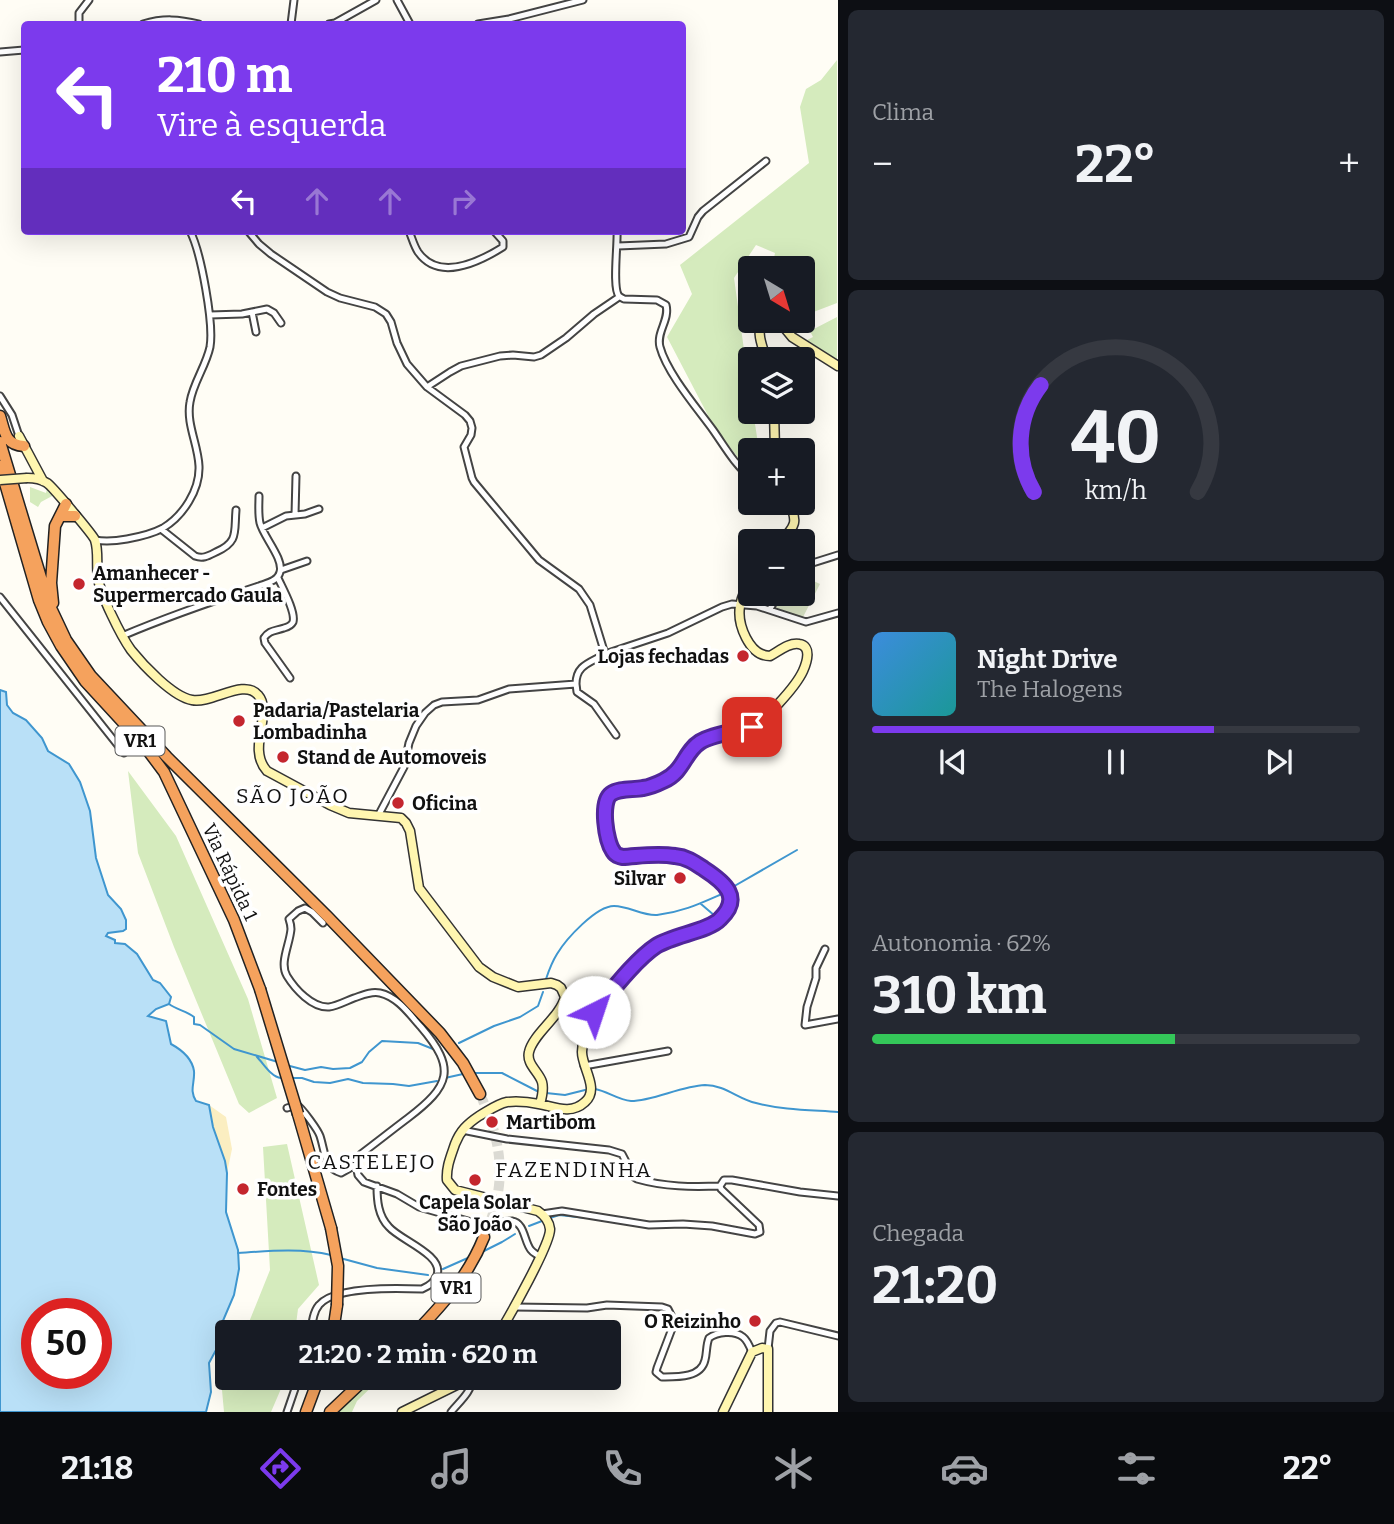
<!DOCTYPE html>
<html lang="pt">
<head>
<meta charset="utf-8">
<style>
  body { margin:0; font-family:Bitter,serif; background:#242831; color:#f1f3f6; height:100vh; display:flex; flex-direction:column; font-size:26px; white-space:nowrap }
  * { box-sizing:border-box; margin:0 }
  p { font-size:23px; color:#9ea1a6 }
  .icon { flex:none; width:38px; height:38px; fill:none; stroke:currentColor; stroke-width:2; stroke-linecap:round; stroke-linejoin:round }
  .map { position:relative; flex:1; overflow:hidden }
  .details { display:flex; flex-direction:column; gap:10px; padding:10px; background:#0d0f14; width:556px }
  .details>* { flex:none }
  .top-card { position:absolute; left:21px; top:21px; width:665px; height:214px; border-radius:7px; box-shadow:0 7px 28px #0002; background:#7c3aed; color:#fff; overflow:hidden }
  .needle { width:46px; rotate:142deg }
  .buttons { position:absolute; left:738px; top:256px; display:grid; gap:14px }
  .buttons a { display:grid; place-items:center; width:77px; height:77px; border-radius:7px; background:#171b24; box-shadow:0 7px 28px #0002; font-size:35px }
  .speed { position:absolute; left:21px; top:1298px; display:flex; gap:14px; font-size:35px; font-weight:700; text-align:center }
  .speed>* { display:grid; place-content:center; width:91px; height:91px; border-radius:50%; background:#171b24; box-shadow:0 7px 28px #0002; line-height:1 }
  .speed .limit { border:10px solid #d22; background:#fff; color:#111 }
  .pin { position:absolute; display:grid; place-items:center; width:60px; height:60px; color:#fff; margin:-30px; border-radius:14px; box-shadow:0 4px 10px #0006 }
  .me { position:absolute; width:77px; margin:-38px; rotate:41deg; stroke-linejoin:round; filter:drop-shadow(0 0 5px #0008) }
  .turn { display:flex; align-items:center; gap:24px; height:147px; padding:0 21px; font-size:32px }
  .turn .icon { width:91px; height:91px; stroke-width:2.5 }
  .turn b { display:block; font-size:49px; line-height:60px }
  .lanes { display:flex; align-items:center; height:66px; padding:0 21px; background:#0003; justify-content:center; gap:35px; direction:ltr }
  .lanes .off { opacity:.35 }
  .big { font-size:52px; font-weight:700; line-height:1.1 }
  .details .tile { flex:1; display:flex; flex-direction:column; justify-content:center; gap:10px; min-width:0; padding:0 24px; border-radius:10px; background:#242831 }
  .details .dial { align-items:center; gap:0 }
  .dial svg { height:182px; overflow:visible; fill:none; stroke:#363941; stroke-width:7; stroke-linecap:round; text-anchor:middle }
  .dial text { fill:#f1f3f6; stroke:none }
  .song { display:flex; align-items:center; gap:21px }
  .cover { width:84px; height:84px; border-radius:10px; background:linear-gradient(135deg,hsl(210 70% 55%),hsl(180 70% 35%)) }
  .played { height:7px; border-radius:4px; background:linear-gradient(90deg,#7c3aed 70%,#363941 70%) }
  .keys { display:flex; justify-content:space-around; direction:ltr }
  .heat { display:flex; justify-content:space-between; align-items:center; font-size:38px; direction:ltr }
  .charge { height:10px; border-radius:5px; background:linear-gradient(90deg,#34c759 62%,#363941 0) }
  .trip { position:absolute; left:215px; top:1320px; width:406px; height:70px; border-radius:7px; background:#171b24; box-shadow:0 7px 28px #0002; font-weight:700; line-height:70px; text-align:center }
  .menu { display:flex; height:112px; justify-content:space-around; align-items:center; background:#090b0e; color:#9ea1a6 }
  .menu .icon { width:49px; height:49px }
  .menu .selected { color:#7c3aed }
  .menu b { font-size:32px; color:#f1f3f6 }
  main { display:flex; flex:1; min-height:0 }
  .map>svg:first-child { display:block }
  .green { fill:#d5ebbd }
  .sand { fill:#fbeec1 }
  .cemetery { fill:#d9e3c4 }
  .water { fill:#b9e0f7; stroke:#3f96cf; stroke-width:2; fill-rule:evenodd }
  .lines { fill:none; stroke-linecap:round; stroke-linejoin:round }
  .stream { stroke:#3f96cf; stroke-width:2 }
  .highway-tunnel { stroke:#dbdad3; stroke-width:10; stroke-dasharray:10 5; stroke-linecap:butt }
  .street-casing { stroke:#444; stroke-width:9 }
  .secondary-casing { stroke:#333; stroke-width:11 }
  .highway-casing { stroke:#222; stroke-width:13 }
  .street { stroke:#fff; stroke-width:5 }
  .secondary { stroke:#fff6b0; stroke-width:8 }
  .highway { stroke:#f5a25d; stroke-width:10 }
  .secondary-bridge-casing { stroke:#333; stroke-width:11; stroke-linecap:butt }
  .highway-bridge-casing { stroke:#222; stroke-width:13; stroke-linecap:butt }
  .secondary-bridge { stroke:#fff6b0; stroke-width:8 }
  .highway-bridge { stroke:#f5a25d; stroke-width:10 }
  .route-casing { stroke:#51269a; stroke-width:18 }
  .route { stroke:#7c3aed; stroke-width:12 }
  .poi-dot { fill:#c4262e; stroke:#fff; stroke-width:2.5 }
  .labels { text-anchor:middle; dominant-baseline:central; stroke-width:7; stroke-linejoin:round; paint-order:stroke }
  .shield { fill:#fff; stroke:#585858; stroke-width:2 }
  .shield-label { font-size:18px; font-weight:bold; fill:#111 }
  .poi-label { font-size:19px; font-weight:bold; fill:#111; stroke:#fff; text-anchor:start }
  .street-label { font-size:19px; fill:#111; stroke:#fff }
  .neighbourhood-label { font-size:21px; letter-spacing:2px; fill:#111; stroke:#fff }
</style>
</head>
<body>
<main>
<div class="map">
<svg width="838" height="1412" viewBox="0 0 838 1412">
  <rect width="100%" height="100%" fill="#fffdf5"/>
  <path class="green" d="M837,60V303L803,316V268H772L775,253L756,245L734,278L751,400V411H753L759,450H751V471L749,472L713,425L667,337L692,294L680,265L809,163L800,107L806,89L821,80Z
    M837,317V360L807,340L813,337L810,331Z
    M30,487L46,493L47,488L54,495L41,502L38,507L30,502Z
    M128,771L176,836L248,999L277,1098L249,1113L239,1104L174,947L138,853Z
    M287,1144L319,1285L298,1309L295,1332H245L270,1270L263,1147Z
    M227,1376L228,1377H286L271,1412H224L222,1390Z
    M372,1377H382L357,1401L352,1412H337Z"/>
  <path class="sand" d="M209,1105L226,1117L232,1149L227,1173L225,1161L213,1127Z"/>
  <path class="cemetery" d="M803,576L820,584L802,619L775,609L784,593H803Z"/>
  <path class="water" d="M0,690L6,692L7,705L13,713L26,720L42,738L48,751L69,764L80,782L90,811L96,858L108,895L121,909L126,920V929L123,931L108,933L106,936L115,940V943L125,944L137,954L153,980L160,983L171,997L169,1004L156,1009L148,1016L166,1021L171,1044C182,1050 192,1058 194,1071C195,1083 189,1090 196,1101L209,1105L213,1127L225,1161L227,1173L226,1212L238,1250L239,1269L234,1295L222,1323V1328L216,1332V1350L209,1363L211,1392L206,1412H0ZM96,1314V1374H37V1314Z"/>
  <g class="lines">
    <path class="stream" d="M731,888L797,850
      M701,904L715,916
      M546,979C549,970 552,962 557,954C566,939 596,906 614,906C629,906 642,916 657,915C683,912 701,903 724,893
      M169,1004C177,1010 187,1011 194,1017V1024L200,1025L234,1049L278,1062
      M459,1043L494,1026L520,1017L538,1006L543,992
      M257,1057C264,1064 271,1077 281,1078
      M286,1065L305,1070L321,1067L333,1069L350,1068L362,1062L369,1052L382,1041L418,1043L433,1049
      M475,1073H502L537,1091
      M290,1078H302L314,1082L330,1083L348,1079L363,1083L393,1084L409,1086L437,1081
      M445,1078L463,1074
      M595,1089C607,1091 618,1100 631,1101C653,1101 681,1086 705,1085C725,1085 738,1099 756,1103C782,1110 811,1110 838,1112
      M546,1093L565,1095L585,1090
      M550,1218L559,1215L587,1218
      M529,1226L542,1221
      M482,1252L502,1242L515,1234
      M238,1253C269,1251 301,1248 331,1255
      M340,1258L377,1268L428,1275
      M443,1269L470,1257"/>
    <path class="highway-tunnel" d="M480,1094C503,1145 508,1184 484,1237"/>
    <defs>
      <path id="street" d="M397,0L410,24
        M79,24V13L89,0
        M143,24C163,18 179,19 199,24
        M291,24L294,0
        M329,24L335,23L376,0
        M478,24L509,19L583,0
        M0,52L24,50
        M248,231L259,244L271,254L327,292L340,298L375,307L386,314L391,322L397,343L407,364L427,387L465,415L470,421L472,428L471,435L464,447L472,478L474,482L539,560L579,589L590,605L605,654L668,633L722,607L732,604L757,606L806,622L838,613
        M409,231C412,238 414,246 418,252C439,282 479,262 503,247V241L494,231
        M617,231C618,244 612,288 619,296C620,297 622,298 624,299L657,300L666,305C670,320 656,332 660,347C667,373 697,408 713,430C725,447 735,465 751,478
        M618,246L666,244L689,237L698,217L703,211L766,161
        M252,312L256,332
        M210,315L242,314L267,309L274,313L281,323
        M427,387L450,372L461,366L500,356L513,355L534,357L541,355L566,338L594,314L619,297
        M0,396L12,415L19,436
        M295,515L296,476
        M262,528L286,516L305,514L319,509
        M161,529L195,556C203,559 208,556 216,552C239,542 234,532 236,510
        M95,540C106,542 116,541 127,539C138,537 152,534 163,528C183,516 200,490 199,466C198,444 186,424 190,402C193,383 206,366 210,347C214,324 201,252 190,231
        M803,566L838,555
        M281,570L307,561
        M278,578C282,587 296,612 293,622C291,626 288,627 284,628C275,631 269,630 264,638L265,643L290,678
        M0,597L124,753
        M770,609L779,593
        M122,636C167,617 213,601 259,586C267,583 278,581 280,572C284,559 263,536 260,523C258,514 259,504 259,496
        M576,684L577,692L594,704L616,735
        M378,816L404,767L409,743L416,726L425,713L434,705L442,702L478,700L509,689L576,684C576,665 590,663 605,654
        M323,923L312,912L305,908L298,911L289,919C290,922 291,926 291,929C290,944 279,963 287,976C295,989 312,1008 329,1007C337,1006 346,1001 354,998C363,995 371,991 380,993C398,997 410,1015 421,1027C457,1069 450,1086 408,1118C392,1130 377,1142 361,1154L357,1161V1170L358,1175L364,1182L397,1194L419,1207L482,1225C492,1225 504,1221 512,1221C525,1223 524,1242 531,1250C533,1253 537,1254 540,1257
        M825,949L816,968V978L807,1007L805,1025L838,1019
        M584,1066L668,1051
        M287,1108L297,1105C302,1108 318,1130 320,1136C325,1151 324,1168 341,1173L357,1164
        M462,1130L507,1139L609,1150L622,1154L634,1177L637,1179C665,1187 692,1187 720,1186
        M542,1214L562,1211L649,1225L683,1224L712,1226L755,1234L760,1232L759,1225L721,1189L720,1186L724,1180H732L800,1192L838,1196
        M514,1307L587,1308L607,1305L662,1307L668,1309L673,1319V1326L657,1368L656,1372L662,1377C677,1377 701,1378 705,1360C707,1353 706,1345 709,1338C717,1332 734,1330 743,1337C747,1340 750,1347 752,1352
        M311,1332C312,1323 313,1312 319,1305C334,1286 399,1288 422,1289C429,1286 435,1282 437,1275C444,1255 400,1240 389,1227C378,1216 377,1200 377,1186
        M768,1349L770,1331L776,1323L780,1322L838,1336
        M287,1412L299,1377
        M451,1412C460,1401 472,1392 472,1378"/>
      <path id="secondary" d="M765,320C754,331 763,346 766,359
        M778,320L792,337L838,366
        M774,411L775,450
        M19,436L43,481
        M27,478C34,478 41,479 47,483C52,486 93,535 95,540C99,552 96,566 98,578C100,594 121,636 131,650C143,665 173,697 192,700C212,704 244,678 258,695C274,713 246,748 267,771L330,805L349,813L401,818L406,823L410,831L419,888L479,967L493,977L518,987L551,983L557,985L561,988L565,997C560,1017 533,1034 529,1052C526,1064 539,1072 542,1082C544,1089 542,1097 540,1104
        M781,541C795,527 799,521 788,502
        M500,1332C510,1315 551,1243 550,1229C549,1221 544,1215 538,1211L455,1190L447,1180C446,1167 451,1156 455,1144C460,1131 467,1124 479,1116C488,1111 497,1104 507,1102C517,1101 529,1102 539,1104C555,1107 571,1115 585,1102C600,1089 582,1068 582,1052C583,1018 604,1000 626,976C635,965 644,954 656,946C679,930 729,932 731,896C724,883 716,877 703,869C671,848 657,855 622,857C617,855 616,856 613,851C606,842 600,803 610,795C617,788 632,790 641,788C648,787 655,785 661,782C684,773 682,757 697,744C708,735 734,732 748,728C764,723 796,686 803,671C807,662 812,646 799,644C789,642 778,652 770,656C749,656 737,624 740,606C742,596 746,587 751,579
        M402,1412L473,1377
        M723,1412L752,1352L762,1348L768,1349V1412"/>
      <path id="highway" d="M0,416C5,432 5,445 24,446
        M0,442L49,604L66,640L91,676L167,757L328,917L440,1033L463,1063L480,1094
        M0,466L39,600L48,622L61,646L85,681L143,744L164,772L234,920L260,989
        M61,516H75
        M53,603L51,583L55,526L66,504
        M298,1114L331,1228
        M333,1332L337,1305
        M416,1332C444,1303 469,1275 484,1237
        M306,1412L319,1377
        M330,1412L367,1377"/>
    </defs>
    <use href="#street" class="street-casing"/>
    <use href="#secondary" class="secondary-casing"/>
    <use href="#highway" class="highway-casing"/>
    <use href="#street" class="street"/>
    <use href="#secondary" class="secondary"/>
    <use href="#highway" class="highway"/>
    <defs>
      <path id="secondary-bridge" d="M0,480L27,478"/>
      <path id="highway-bridge" d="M260,989L298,1114
        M331,1228L338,1266L337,1305"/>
    </defs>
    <use href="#secondary-bridge" class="secondary-bridge-casing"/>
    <use href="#highway-bridge" class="highway-bridge-casing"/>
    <use href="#secondary-bridge" class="secondary-bridge"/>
    <use href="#highway-bridge" class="highway-bridge"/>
  </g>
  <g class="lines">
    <defs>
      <path id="route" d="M594,1012C610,993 636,959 656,946C673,935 709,931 720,919C743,897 724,882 704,869C695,863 687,857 675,856C657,853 640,856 622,857C617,855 616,856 613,851C606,841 600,802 611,794C619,788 633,790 643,788C650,787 657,784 663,781C684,772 684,752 700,742C713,734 737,731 752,727"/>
    </defs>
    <use href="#route" class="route-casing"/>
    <use href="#route" class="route"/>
  </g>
  <g class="poi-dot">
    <circle cx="79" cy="584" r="7"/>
    <circle cx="743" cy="656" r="7"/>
    <circle cx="239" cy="721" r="7"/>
    <circle cx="283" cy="757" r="7"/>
    <circle cx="398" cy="803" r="7"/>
    <circle cx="680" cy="878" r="7"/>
    <circle cx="492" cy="1122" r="7"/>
    <circle cx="475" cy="1180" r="7"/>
    <circle cx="243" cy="1189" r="7"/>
    <circle cx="755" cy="1321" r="7"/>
  </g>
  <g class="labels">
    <g class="shield">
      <rect x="115.5" y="726.5" width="49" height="29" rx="5"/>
      <rect x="431.5" y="1273.5" width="49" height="29" rx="5"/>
    </g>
    <g class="shield-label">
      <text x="140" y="741">VR1</text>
      <text x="456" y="1288">VR1</text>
    </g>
    <g class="poi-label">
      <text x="93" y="573">Amanhecer -<tspan x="93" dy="22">Supermercado Gaula</tspan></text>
      <text x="729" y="656" text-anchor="end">Lojas fechadas</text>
      <text x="253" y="710">Padaria/Pastelaria<tspan x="253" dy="22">Lombadinha</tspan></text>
      <text x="297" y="757">Stand de Automoveis</text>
      <text x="412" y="803">Oficina</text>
      <text x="666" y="878" text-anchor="end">Silvar</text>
      <text x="506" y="1122">Martibom</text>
      <text x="257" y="1189">Fontes</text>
      <text x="475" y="1202" text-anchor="middle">Capela Solar<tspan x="475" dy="22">São João</tspan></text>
      <text x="741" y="1321" text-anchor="end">O Reizinho</text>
    </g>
    <g class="street-label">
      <text transform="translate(230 872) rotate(65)">Via Rápida 1</text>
    </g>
    <g class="neighbourhood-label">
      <text x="293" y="796">SÃO JOÃO</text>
      <text x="372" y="1162">CASTELEJO</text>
      <text x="574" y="1170">FAZENDINHA</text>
    </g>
  </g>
</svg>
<div class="buttons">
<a><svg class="needle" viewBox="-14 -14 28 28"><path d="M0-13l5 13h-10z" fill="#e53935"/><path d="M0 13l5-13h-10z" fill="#9ea1a6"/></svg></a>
<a><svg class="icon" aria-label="layers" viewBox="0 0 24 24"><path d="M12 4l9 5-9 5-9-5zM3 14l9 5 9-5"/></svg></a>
<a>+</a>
<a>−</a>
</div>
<div class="speed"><div class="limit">50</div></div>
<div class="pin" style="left:752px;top:727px;background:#d93025"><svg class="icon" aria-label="arrive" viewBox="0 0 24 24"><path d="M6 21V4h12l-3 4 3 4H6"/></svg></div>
<svg class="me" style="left:594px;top:1012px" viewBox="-20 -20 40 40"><circle r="19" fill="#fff"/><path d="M0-13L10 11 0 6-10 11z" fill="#7c3aed"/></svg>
<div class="trip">21:20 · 2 min · 620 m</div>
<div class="top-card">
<div class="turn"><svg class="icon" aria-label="left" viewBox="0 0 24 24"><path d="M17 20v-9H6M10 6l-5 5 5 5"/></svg><div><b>210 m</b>Vire à esquerda</div></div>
<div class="lanes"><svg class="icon" aria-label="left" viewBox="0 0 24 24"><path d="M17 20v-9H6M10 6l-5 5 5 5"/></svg><svg class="icon off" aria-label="ahead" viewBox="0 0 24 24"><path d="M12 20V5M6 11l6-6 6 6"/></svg><svg class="icon off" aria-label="ahead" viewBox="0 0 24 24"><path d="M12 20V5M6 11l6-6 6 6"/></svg><svg class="icon off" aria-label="right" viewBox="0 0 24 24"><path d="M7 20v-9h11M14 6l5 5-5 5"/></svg></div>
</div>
</div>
<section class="details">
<div class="tile"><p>Clima</p>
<div class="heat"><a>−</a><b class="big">22°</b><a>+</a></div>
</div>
<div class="tile dial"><svg viewBox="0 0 100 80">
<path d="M14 69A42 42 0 1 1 86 69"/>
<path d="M14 69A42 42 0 0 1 17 22" stroke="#7c3aed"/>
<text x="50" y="56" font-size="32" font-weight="700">40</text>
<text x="50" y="72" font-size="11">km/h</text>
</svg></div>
<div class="tile">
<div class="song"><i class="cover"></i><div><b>Night Drive</b><p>The Halogens</p></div></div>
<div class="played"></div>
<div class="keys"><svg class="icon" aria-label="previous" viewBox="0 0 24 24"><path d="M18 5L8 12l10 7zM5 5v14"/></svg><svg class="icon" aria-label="pause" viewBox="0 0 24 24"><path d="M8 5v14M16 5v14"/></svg><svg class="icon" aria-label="next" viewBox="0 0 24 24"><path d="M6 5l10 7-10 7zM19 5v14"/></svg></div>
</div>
<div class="tile"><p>Autonomia · 62%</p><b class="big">310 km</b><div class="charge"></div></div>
<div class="tile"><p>Chegada</p><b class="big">21:20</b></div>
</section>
</main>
<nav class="menu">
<b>21:18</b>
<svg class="icon selected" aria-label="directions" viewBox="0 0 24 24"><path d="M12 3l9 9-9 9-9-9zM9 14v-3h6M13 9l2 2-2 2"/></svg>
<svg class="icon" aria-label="music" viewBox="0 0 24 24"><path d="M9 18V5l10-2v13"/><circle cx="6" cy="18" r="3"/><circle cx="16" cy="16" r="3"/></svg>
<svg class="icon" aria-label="phone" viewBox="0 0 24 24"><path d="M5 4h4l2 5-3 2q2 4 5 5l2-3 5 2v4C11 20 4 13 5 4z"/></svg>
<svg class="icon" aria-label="climate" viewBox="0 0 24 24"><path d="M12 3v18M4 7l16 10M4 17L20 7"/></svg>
<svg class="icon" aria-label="car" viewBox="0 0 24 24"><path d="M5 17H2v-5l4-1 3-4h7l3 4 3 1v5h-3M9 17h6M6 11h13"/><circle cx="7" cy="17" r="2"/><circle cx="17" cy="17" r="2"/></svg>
<svg class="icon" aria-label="filters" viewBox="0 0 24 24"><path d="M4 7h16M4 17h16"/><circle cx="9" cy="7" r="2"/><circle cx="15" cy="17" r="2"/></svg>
<b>22°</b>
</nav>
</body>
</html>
